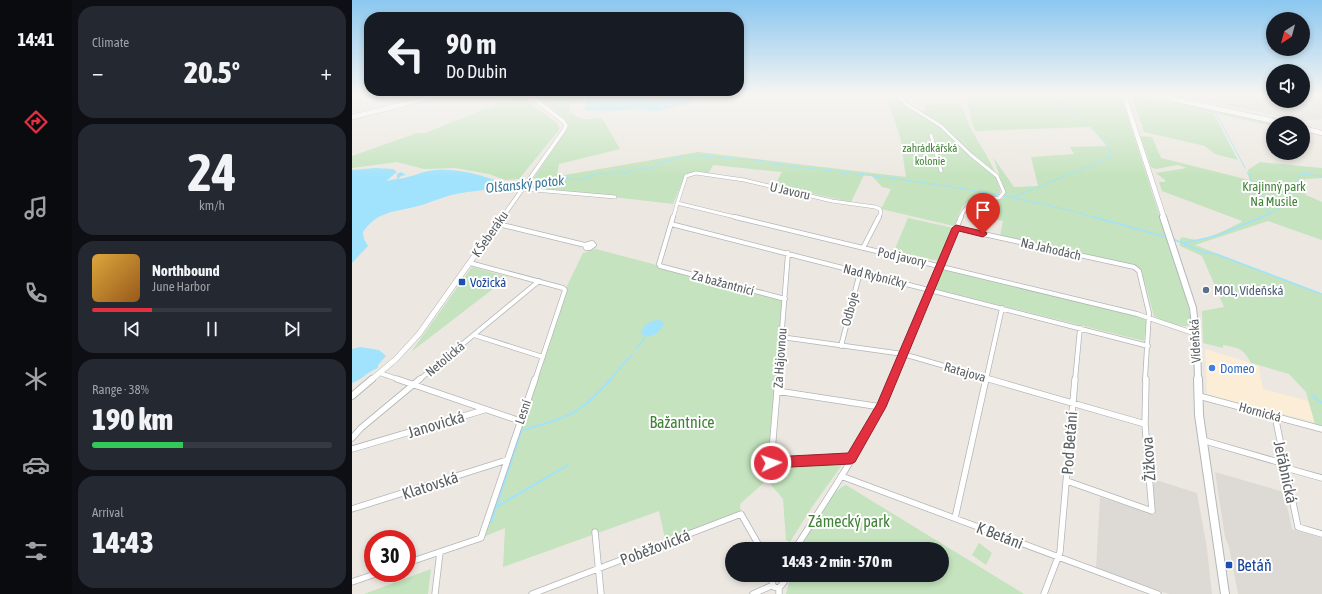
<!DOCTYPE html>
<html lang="en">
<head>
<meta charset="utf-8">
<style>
  body { margin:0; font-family:"Asap Condensed",sans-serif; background:#242831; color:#f1f3f6; height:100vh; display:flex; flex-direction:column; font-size:15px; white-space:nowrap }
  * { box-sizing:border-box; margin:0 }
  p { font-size:13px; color:#9ea1a6 }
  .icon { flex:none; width:22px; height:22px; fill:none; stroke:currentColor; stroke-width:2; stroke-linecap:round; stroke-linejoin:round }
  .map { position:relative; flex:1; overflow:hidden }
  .details { display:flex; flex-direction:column; gap:6px; padding:6px; background:#0d0f14; width:280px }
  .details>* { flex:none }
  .guide { position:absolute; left:12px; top:12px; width:380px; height:84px; border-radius:16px; box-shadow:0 2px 6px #0003; background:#171b24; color:#f1f3f6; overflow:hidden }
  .needle { width:26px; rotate:216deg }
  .buttons { position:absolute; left:914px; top:12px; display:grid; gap:8px }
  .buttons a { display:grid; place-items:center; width:44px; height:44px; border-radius:50%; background:#171b24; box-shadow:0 2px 6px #0003; font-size:20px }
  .speed { position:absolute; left:12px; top:530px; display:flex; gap:8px; font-size:20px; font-weight:700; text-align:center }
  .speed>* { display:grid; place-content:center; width:52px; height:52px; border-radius:50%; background:#171b24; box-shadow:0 2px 6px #0003; line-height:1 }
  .speed .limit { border:6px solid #d22; background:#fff; color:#111 }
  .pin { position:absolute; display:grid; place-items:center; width:34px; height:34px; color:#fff; margin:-41px -17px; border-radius:50% 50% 50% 0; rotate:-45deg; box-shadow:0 0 4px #0007 }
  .pin .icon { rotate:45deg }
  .me { position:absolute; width:44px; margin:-22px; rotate:87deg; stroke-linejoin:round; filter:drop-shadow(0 0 3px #0008) }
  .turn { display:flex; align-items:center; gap:14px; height:84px; padding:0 16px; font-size:18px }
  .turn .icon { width:52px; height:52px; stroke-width:2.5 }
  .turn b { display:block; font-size:28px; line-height:34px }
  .big { font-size:30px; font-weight:800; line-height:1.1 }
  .details .widget { flex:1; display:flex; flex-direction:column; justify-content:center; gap:6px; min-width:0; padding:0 14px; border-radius:16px; background:#242831 }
  .details .dial { align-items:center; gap:0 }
  .dial b { font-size:52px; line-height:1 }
  .song { display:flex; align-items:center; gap:12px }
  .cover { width:48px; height:48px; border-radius:6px; background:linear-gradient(135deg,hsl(40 70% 55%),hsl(30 70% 35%)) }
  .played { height:4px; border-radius:2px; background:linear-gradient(90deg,#e23040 25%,#363941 25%) }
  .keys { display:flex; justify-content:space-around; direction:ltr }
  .heat { display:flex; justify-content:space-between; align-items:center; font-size:22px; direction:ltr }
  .charge { height:6px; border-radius:3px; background:linear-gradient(90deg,#34c759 38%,#363941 0) }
  .trip { position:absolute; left:373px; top:542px; width:224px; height:40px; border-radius:20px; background:#171b24; box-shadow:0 2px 6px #0003; font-weight:800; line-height:40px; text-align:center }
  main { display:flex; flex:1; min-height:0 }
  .tab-bar { display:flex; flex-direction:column; width:72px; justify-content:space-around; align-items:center; background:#090b0e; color:#9ea1a6 }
  .tab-bar .icon { width:28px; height:28px }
  .tab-bar .on { color:#e23040 }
  .tab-bar b { font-size:18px; color:#f1f3f6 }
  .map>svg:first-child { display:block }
  .commercial { fill:#fcedd6 }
  .industrial { fill:#dddad5 }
  .green { fill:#c4e3be; fill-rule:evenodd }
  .water { fill:#a1e3fc }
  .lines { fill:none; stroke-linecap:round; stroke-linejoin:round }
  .stream-far2 { stroke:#a1e3fc; stroke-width:1 }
  .stream-far1 { stroke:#a1e3fc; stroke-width:1.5 }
  .stream { stroke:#a1e3fc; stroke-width:2 }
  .minor-far2-casing { stroke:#b2b5b8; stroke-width:4 }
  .minor-far1-casing { stroke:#b2b5b8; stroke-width:5.5 }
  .minor-casing { stroke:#b2b5b8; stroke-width:7 }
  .tertiary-far2-casing { stroke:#b2b5b8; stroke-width:4.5 }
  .tertiary-far1-casing { stroke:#b2b5b8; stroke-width:6 }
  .tertiary-casing { stroke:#b2b5b8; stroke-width:8 }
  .secondary-far2-casing { stroke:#b3b7bb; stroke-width:5.5 }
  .secondary-far1-casing { stroke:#b3b7bb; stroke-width:8 }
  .secondary-casing { stroke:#b3b7bb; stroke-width:10 }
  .minor-far2 { stroke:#fff; stroke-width:3 }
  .minor-far1 { stroke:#fff; stroke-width:4 }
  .minor { stroke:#fff; stroke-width:5.5 }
  .tertiary-far2 { stroke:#fff; stroke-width:3.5 }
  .tertiary-far1 { stroke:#fff; stroke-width:5 }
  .tertiary { stroke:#fff; stroke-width:6 }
  .secondary-far2 { stroke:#fff; stroke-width:4.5 }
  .secondary-far1 { stroke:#fff; stroke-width:6 }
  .secondary { stroke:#fff; stroke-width:8 }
  .route { fill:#e23040; stroke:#931f2a }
  .transit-dot { fill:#1a4fb4; stroke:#fff; stroke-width:1.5 }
  .service-dot { fill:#5c6f8a; stroke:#fff; stroke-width:1.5 }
  .shop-dot { fill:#3f7fe0; stroke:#fff; stroke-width:1.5 }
  .labels { text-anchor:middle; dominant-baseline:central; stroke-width:4; stroke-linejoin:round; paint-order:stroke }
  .far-park-label { font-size:11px; fill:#408237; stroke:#fff }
  .park-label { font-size:13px; fill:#408237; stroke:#fff }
  .street-label { font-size:13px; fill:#595e61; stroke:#fff }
  .transit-label { font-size:13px; fill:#164399; stroke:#fff; text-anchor:start }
  .service-label { font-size:13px; fill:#4e5e75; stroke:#fff; text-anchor:start }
  .shop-label { font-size:13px; fill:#366cbe; stroke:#fff; text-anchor:start }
  .water-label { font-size:14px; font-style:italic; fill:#3b799b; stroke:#fff }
  .near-park-label { font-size:16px; fill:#408237; stroke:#fff }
  .near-street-label { font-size:16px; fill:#595e61; stroke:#fff }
  .near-transit-label { font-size:16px; fill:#164399; stroke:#fff; text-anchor:start }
</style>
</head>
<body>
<main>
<nav class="tab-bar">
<b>14:41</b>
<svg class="icon on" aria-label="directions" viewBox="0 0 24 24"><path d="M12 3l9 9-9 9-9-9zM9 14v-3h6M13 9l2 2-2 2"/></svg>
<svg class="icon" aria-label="music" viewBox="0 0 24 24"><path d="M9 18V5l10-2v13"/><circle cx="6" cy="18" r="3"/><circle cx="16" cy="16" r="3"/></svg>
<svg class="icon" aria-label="phone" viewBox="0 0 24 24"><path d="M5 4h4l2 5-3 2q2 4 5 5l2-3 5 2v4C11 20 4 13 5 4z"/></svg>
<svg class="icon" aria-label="climate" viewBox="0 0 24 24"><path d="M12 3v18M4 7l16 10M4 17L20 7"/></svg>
<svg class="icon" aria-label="car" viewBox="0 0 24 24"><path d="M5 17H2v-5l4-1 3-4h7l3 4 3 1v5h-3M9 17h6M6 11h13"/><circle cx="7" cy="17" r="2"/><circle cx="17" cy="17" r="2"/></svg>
<svg class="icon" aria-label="filters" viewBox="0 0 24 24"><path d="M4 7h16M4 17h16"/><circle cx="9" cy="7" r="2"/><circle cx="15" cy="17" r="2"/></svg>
</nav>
<section class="details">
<div class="widget"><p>Climate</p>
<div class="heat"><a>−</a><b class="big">20.5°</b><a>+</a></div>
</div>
<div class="widget dial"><b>24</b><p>km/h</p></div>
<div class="widget">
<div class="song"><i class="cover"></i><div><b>Northbound</b><p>June Harbor</p></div></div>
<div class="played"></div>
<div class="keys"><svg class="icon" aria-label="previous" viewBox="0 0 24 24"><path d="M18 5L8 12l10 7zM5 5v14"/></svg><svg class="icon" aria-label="pause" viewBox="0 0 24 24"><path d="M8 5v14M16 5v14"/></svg><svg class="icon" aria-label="next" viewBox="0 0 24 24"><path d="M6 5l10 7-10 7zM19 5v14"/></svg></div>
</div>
<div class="widget"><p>Range · 38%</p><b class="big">190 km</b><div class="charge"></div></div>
<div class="widget"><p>Arrival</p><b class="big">14:43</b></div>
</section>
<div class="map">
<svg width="970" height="594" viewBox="0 0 970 594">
  <rect width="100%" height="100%" fill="#ece8e1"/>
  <path class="commercial" d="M853,349L906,365L911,389L956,401L963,422L855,395Z"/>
  <path class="industrial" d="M824,95H921V101H951V95H970V119L951,121Z
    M863,472L932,492L940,529L970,538V594H886L877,547L873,537Z
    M801,479L845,493L855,548L860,594H817L744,568L748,497L803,515Z"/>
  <path class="green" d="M167,95L205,123L207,130L167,179L153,180L137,174L103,168L72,169L45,162L0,168V156L65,133H73Z
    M183,95L195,97L203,95H231V101L219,104L217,109C225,122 237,119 250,118L268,149L207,164L205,174L207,176L346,152L554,177L548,137L536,101L546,99L556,108L589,127L635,169L644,177L648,189V193L645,196C614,200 614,196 602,226L529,209L539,189L530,187L520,176L512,175L499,202L392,179L344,171L333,175L321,204L176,187L217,125ZM361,165L430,172L423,185L357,173Z
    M614,95L769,96L835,301L840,324C833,330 809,321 802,316L789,269L783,267L648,236L651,221L611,213L621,203L647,200L652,197L653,191L641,157L662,187L686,186L679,157L722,154L718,147L756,146L739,127L624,131L621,126Z
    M782,95L804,100L803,97L921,124V126L843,109L862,114L886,160L863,154L853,146L792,132L780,97Z
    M601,104L610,105C613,113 615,121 619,129C627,144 636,156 643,172L615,150L590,126L566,111H574L572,105Z
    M788,136L800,137L809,158L897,180L896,170L908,162L970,168V178L953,179L948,187L954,195L970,202V240L916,221L843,245L970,294V426L963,424L954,392L937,374L899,363C891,348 887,348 871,345V348L851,343L850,311L872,307L850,256L828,246V238C835,236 841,242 849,239C862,236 875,229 888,223L890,221L810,191L807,182H813V180L804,173L835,168L826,165L804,169L799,167Z
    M556,218L601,228L587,261L542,251Z
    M244,249L433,299L419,465L488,462L490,465L460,507L438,542L434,540L431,499L415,480L388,504L389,514L314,543L307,511L151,567L153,528L129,538L191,357L196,348L213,290L231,253Z
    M120,267L156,277L151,279L148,278L142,283L144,284L148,281L150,282L59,352Z
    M590,268L790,317L794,321L792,341L599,293L600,291L598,293L583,289Z
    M494,485L672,594H434L439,575H590V549H448C456,534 478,490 494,485Z
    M627,543L640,553L634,565L620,555Z
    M79,569L76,594H12Z"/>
  <path class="water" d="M235,95H345L339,103L306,111H299L291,109L256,111L232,110Z
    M23,168L41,169L45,172L34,181L45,179V174L49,172L54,175L49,176L46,179C57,178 66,173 76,171C98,167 125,173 145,181L146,184L143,188C130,191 117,191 104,194C89,197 76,204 62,207C41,212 25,212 11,232L12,239L16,246L0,263V170Z
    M306,320L310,321L312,324C307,333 299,340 289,334C290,325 298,321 306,320Z
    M8,347L27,350L34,356L26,365V368C16,371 10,380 0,383V349Z"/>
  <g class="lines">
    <path class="stream-far2" d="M792,95L863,111L893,168
      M335,156C350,155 363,157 378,159C393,160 407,158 421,164C530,177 640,188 746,218
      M895,172L910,197L917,214L908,218
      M143,188H153L209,178L227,180L247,173L255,174L267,171L272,173L286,169H298L307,163L331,157
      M659,198L757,158L759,153C745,127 721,113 697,97
      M917,214L932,206L949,174L970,176"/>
    <path class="stream-far1" d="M742,217L814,237
      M821,239L851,252L864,254L970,294
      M832,243L864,236L910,217
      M284,349L294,336
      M258,380L280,354"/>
    <path class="stream" d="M961,396L970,403
      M168,431C187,425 210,420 227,409C239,401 249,390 259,379
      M144,507L216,465
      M139,523L169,432"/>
    <defs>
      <path id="minor-far2" d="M545,95L554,104L589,126L619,155L645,176L652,192L647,198C628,200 617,198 608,218
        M579,135L589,171
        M171,189L263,197
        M325,203L387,218
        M324,207L334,176L344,173L392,180L480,201L523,207L528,209L529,213L526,218
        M321,218L324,208"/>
      <path id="minor-far1" d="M321,217L307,264L308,266L433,299
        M383,217L785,314L844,334
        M146,224L233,245
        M319,224L796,346
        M604,228L782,267L787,271L797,313L793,380
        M240,243L242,245L238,248H234L233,245Z
        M511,248L527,217
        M118,263L211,288L213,290L183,380
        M122,335L191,357
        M429,337L551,354L641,380
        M489,346L508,272
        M28,373L48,380
        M67,380L187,281
        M426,380L436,253
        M540,380L609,217
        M634,380L650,308
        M723,380L728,328"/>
      <path id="minor" d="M45,379L168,421
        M426,379L419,463L499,458
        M637,379L793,424
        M425,391L529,407
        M847,396L970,429
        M923,416L946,527L970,534
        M0,438L9,428L68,379
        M850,440L933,464
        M0,449L132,410
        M934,468L970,478
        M489,476L806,594
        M715,481L800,511L793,424L794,379
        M0,509L155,460
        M603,518L634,379
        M243,532L249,594
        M443,549C478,494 516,439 541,379
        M55,563L129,538L183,379
        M424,575C420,578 419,582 422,587L427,588
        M0,582L26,573
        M427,588L432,582V578L429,575
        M427,588V594
        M83,594L88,552
        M180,594L389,514L409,549
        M401,594L421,585
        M692,594L708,552L723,379"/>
      <path id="tertiary-far2" d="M150,218L212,130L214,125L211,121L177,95"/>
      <path id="tertiary-far1" d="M19,380L44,359L67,334L150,217"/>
      <path id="tertiary" d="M0,396L20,379"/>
      <path id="secondary-far2" d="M772,95L812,218
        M802,95L931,123
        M0,117L88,95
        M951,128L970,133"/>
      <path id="secondary-far1" d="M811,217L841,308L845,345L846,380"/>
      <path id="secondary" d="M846,379L847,415L873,594"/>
    </defs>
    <use href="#minor-far2" class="minor-far2-casing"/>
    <use href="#minor-far1" class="minor-far1-casing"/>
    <use href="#minor" class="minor-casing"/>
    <use href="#tertiary-far2" class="tertiary-far2-casing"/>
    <use href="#tertiary-far1" class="tertiary-far1-casing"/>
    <use href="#tertiary" class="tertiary-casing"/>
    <use href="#secondary-far2" class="secondary-far2-casing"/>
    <use href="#secondary-far1" class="secondary-far1-casing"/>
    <use href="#secondary" class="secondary-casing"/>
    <use href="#minor-far2" class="minor-far2"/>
    <use href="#minor-far1" class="minor-far1"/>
    <use href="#minor" class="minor"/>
    <use href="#tertiary-far2" class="tertiary-far2"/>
    <use href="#tertiary-far1" class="tertiary-far1"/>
    <use href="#tertiary" class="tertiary"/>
    <use href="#secondary-far2" class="secondary-far2"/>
    <use href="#secondary-far1" class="secondary-far1"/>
    <use href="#secondary" class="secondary"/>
  </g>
  <linearGradient id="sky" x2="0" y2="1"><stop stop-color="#8bc7f0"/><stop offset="0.53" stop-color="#f6f5f2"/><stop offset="1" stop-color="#f6f5f2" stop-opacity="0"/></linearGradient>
  <rect width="970" height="178" fill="url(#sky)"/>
  <path class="route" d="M604,225L634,232L635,234L631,237L607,231L534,407L503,462L499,464L419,468L415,467L413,463L415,459L419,457L496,453L525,404L600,228Z"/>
  <g class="transit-dot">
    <rect x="106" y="278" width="8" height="8" rx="2"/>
    <rect x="873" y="561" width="8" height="8" rx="2"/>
  </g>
  <circle class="service-dot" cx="854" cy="290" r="4"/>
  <circle class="shop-dot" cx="860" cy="368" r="4"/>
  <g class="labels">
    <g class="far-park-label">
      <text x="578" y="148">zahrádkářská<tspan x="578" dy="13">kolonie</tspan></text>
    </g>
    <g class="park-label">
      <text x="922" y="186">Krajinný park<tspan x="922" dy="15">Na Musile</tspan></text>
    </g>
    <g class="street-label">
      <text transform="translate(438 191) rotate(13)">U Javoru</text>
      <text transform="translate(138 234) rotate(-55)">K Šeberáku</text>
      <text transform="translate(699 249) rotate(13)">Na Jahodách</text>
      <text transform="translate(550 257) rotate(13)">Pod javory</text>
      <text transform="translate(523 276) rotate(14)">Nad Rybníčky</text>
      <text transform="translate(371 283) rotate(15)">Za bažantnicí</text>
      <text transform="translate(498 309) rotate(-75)">Odboje</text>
      <text transform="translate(843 341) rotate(-93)">Vídeňská</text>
      <text transform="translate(428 358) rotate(-86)">Za Hájovnou</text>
      <text transform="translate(93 359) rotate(-40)">Netolická</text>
      <text transform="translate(613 372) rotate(16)">Ratajova</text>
      <text transform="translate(171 412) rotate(-71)">Lesní</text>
      <text transform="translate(908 412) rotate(15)">Hornická</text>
    </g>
    <g class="transit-label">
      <text x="118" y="282">Vožická</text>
    </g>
    <g class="service-label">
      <text x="862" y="290">MOL, Vídeňská</text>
    </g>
    <g class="shop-label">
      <text x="868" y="368">Domeo</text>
    </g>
    <g class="water-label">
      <text transform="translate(173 184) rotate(-6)">Olšanský potok</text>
    </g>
    <g class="near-park-label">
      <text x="330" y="422">Bažantnice</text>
      <text x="497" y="521">Zámecký park</text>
    </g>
    <g class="near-street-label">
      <text transform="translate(84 424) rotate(-17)">Janovická</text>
      <text transform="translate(717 443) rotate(-86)">Pod Betání</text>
      <text transform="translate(796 459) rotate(-94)">Žižkova</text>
      <text transform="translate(934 472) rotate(78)">Jeřábnická</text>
      <text transform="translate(78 485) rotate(-18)">Klatovská</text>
      <text transform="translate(648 535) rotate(21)">K Betáni</text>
      <text transform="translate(303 547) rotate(-21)">Poběžovická</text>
    </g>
    <g class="near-transit-label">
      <text x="885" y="565">Betáň</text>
    </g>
  </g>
</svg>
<div class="buttons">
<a><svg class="needle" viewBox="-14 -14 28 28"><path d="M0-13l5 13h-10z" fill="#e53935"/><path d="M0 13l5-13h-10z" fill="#9ea1a6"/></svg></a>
<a><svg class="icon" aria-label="sound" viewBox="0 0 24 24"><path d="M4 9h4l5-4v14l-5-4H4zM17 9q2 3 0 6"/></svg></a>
<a><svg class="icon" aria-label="layers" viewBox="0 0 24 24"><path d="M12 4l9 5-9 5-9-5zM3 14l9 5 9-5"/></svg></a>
</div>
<div class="speed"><div class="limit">30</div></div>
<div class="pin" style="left:631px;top:234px;background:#d93025"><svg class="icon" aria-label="arrive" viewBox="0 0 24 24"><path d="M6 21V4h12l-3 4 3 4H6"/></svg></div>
<svg class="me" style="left:419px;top:463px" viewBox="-20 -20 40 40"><circle r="17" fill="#e23040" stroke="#fff" stroke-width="3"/><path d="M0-11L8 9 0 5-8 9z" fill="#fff"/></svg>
<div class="trip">14:43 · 2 min · 570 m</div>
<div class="guide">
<div class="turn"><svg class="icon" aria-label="left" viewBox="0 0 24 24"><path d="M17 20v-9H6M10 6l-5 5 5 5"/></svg><div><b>90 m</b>Do Dubin</div></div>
</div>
</div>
</main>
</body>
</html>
